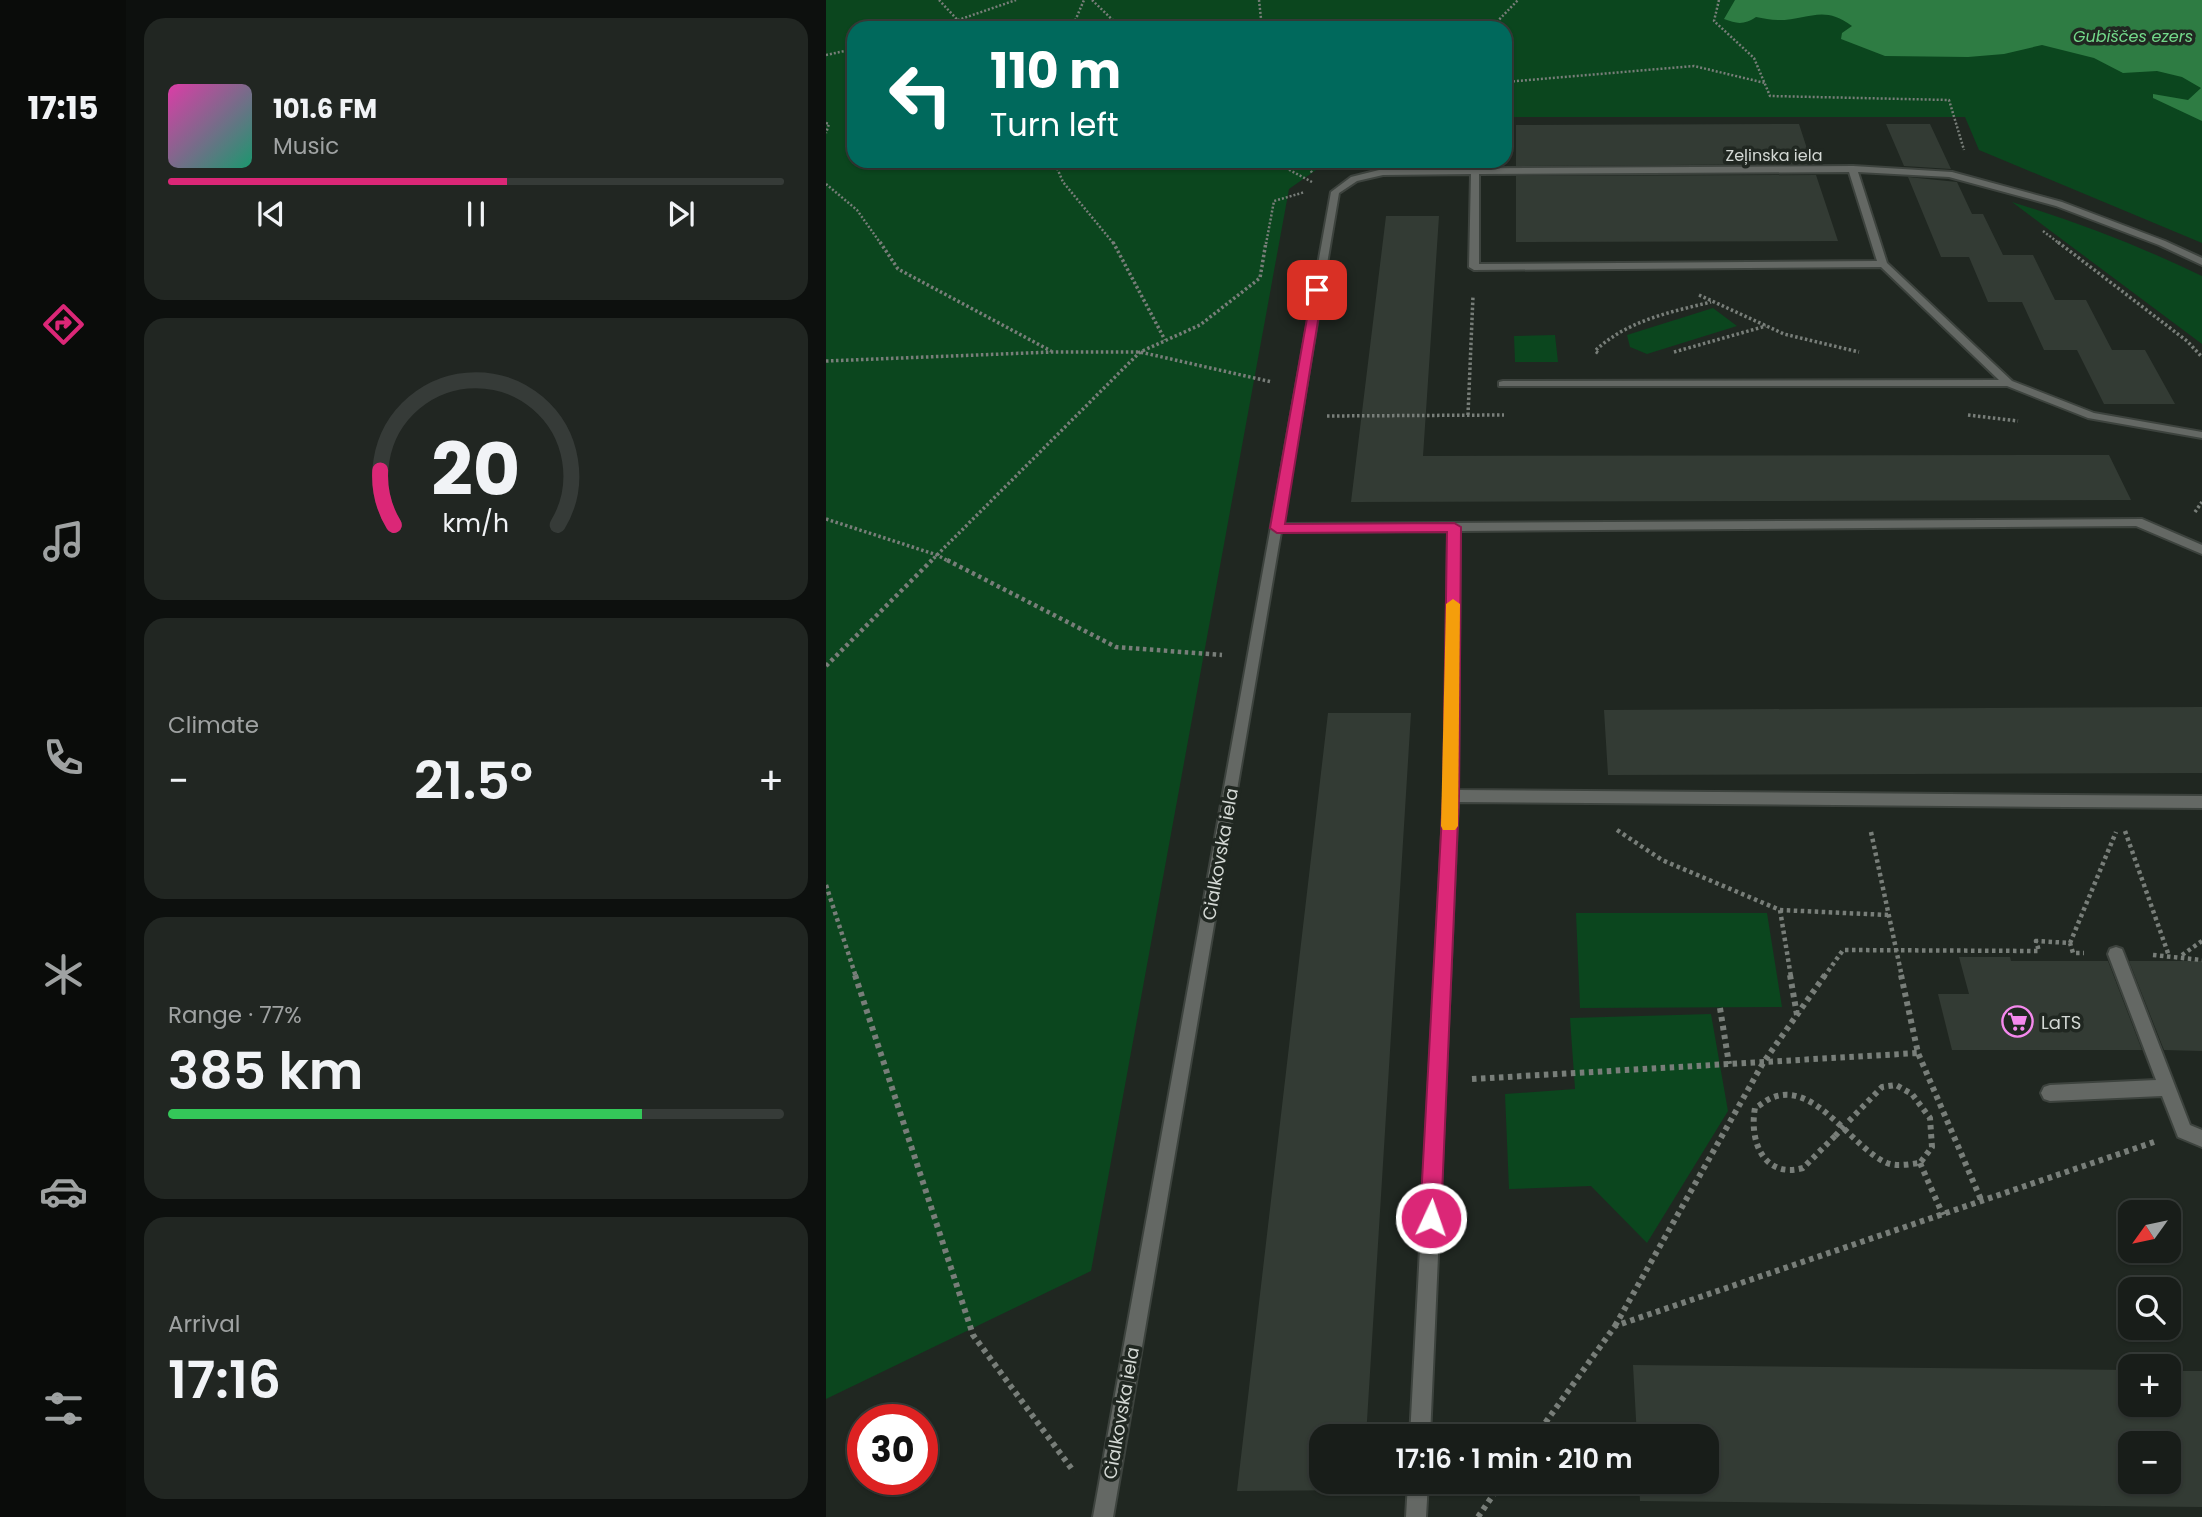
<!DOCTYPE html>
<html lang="en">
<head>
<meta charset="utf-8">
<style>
  body { margin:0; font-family:Poppins,sans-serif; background:#212622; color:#f1f3f6; height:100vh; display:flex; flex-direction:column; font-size:26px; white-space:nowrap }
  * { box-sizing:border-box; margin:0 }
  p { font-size:23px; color:#9fa2a2 }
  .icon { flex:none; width:38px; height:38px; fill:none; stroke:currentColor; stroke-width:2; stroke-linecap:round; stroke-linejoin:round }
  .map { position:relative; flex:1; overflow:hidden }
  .side { display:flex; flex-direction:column; gap:18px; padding:18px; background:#0d100e; width:700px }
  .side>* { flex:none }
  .guide { position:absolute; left:21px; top:21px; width:665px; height:147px; border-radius:21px; box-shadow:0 2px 5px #0004,0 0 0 2px #363b38; background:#00695c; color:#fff; overflow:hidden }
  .needle { width:46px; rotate:237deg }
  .buttons { position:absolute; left:1292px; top:1200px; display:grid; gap:14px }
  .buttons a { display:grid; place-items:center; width:63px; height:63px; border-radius:14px; background:#181d19; box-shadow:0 2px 5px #0004,0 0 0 2px #363b38; font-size:35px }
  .speed { position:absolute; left:21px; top:1404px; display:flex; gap:14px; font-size:35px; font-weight:700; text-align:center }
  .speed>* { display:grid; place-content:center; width:91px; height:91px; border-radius:50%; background:#181d19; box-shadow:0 2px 5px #0004,0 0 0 2px #363b38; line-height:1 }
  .speed .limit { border:10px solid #d22; background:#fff; color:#111 }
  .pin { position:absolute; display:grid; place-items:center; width:60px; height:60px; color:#fff; margin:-30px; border-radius:14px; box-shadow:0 4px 10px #0006 }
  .me { position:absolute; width:77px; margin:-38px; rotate:3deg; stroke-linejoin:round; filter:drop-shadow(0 0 5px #0008) }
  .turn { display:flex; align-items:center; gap:24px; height:147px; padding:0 28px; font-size:32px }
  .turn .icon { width:91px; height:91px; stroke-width:2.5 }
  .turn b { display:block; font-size:49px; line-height:60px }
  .big { font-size:52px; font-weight:600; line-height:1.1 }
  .side .card { flex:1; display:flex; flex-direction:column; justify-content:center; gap:10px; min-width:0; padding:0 24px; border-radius:21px; background:#212622 }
  .side .dial { align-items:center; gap:0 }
  .dial svg { height:182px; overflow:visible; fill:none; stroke:#363b38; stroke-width:7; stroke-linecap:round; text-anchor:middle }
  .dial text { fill:#f1f3f6; stroke:none }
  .song { display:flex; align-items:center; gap:21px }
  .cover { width:84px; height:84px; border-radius:10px; background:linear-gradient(135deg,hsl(320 70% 55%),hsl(160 70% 35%)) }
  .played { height:7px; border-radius:4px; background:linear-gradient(90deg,#db2777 55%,#363b38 55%) }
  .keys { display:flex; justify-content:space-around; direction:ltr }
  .heat { display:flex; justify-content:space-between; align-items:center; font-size:38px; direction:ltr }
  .charge { height:10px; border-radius:5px; background:linear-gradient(90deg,#34c759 77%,#363b38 0) }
  .trip { position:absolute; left:483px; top:1424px; width:410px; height:70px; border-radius:21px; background:#181d19; box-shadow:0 2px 5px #0004,0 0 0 2px #363b38; font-weight:600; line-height:70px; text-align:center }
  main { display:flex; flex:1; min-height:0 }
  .tab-bar { display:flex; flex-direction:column; width:126px; justify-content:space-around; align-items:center; background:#0a0c0a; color:#9fa2a2 }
  .tab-bar .icon { width:49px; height:49px }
  .tab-bar .selected { color:#db2777 }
  .tab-bar b { font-size:32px; color:#f1f3f6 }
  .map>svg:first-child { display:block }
  .green { fill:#0b461e }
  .water { fill:#2e7c43 }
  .building { fill:#333b34; fill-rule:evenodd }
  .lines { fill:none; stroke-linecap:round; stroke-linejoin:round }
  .street-casing { stroke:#3d433e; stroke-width:4 }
  .path-far3 { stroke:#787e79; stroke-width:2.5; stroke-dasharray:2 2; stroke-linecap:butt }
  .path-far2 { stroke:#787e79; stroke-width:3.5; stroke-dasharray:2.5 2.5; stroke-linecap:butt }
  .path-far1 { stroke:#787e79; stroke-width:4.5; stroke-dasharray:3.5 3.5; stroke-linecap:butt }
  .path { stroke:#787e79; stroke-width:6; stroke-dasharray:4.5 4.5; stroke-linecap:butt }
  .street { fill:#646864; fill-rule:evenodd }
  .path-bridge { stroke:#787e79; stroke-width:6; stroke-dasharray:4.5 4.5; stroke-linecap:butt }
  .route { fill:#db2777; stroke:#8e194d; stroke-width:2 }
  .slow { fill:#f59e0b }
  .labels { text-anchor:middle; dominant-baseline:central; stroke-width:7; stroke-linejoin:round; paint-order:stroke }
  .far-water-label { font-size:16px; font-style:italic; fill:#73d98a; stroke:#202721 }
  .far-street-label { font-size:16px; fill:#d3d8d4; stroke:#202721 }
  .street-label { font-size:18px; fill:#d3d8d4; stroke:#202721 }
  .poi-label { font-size:18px; fill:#d3d8d4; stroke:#202721; text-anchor:start }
</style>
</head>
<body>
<main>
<nav class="tab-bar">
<b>17:15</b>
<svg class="icon selected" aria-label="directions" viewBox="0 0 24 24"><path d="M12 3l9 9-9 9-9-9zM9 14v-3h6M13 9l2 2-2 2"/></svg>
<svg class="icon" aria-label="music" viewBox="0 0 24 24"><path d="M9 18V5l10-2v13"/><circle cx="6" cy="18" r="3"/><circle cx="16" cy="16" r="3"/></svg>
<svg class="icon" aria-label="phone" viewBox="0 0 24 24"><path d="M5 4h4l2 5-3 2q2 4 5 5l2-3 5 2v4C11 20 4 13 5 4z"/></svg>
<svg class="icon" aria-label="climate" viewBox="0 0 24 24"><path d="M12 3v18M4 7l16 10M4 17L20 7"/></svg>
<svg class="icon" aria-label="car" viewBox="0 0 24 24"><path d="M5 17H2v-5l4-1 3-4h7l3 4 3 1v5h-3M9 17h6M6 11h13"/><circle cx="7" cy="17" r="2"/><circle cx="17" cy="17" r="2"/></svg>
<svg class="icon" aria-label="filters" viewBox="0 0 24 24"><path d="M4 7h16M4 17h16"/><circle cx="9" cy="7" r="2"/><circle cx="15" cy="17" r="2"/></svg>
</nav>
<section class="side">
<div class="card">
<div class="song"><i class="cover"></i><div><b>101.6 FM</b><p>Music</p></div></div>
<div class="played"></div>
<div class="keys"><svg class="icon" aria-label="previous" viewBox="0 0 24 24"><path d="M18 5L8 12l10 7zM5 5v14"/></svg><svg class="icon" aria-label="pause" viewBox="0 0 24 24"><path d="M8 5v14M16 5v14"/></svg><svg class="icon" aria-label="next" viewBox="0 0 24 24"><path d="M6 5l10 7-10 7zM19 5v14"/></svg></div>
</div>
<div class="card dial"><svg viewBox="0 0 100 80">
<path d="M14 69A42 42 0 1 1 86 69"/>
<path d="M14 69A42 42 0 0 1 8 45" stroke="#db2777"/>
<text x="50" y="56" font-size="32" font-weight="700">20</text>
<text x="50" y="72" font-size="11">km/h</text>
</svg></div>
<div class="card"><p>Climate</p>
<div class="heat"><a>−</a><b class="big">21.5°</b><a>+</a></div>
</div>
<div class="card"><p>Range · 77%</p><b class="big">385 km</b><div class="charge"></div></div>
<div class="card"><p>Arrival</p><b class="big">17:16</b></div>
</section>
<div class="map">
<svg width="1376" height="1517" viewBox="0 0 1376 1517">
  <rect width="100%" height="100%" fill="#202721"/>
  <path class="green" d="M0,0H1376V243L1153,150L1139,117H679V28H28V161H503L463,189L265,1271L0,1399Z
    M1186,202C1251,222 1314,246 1376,276V344Z
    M887,308L911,326L821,354L804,347L801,335Z
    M729,335L732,362H689L688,336Z
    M750,913H941L956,1007L754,1008Z
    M885,1014L902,1111L821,1243L765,1186L683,1189L679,1094L749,1089L744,1018Z"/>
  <path class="water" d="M909,0H1376V121L1327,98V94L1362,100L1375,88L1356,77L1331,71L1297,73L1268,58L1216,45L1178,54L1142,57L1059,56L1015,39L1016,33L1026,26C997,4 983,20 952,20C945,20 937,18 930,17C918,25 911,24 898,19Z"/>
  <path class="building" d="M973,124L986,164L690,166V125Z
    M1060,124H1104L1125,169L1078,166Z
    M990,175L1012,241L690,242V176Z
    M1082,177L1131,182L1146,214H1157L1177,255H1207L1229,300H1260L1286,350H1319L1349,404H1278L1251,350H1273H1218L1196,302H1162L1143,257H1115Z
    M560,216H613L597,456L1283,455L1305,500L525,502Z
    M1376,707V773L782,775L778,710Z
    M502,713H585L540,1437H495V1482H537V1490L411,1491Z
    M1133,957H1184L1185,961H1282L1316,1050H1126L1112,994H1143Z
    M1303,961H1376V1051L1338,1050Z
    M807,1365L1304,1370V1405H1342V1371H1376V1507L814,1501L813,1482H880V1437H811ZM1304,1444H1342V1482H1304Z"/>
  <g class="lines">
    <defs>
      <path id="street" d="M1027,166L1126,172L1236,202L1339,241L1376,258V265L1333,245L1230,206L1123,177L1032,172L1061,263L1186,381L1268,413L1376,432V438L1262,418L1181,386H673V382L677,381L1173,380L1055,267L648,270L643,267L645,174L557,175L531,181L513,193L457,524L1316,519L1376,545V554L1310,526L634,531L632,790L1376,796V808L632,802L604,1437H584L618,796L622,531L455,532L287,1517H267L505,192L525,177L557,169ZM1023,172L1051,261L653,264V174Z
        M1290,947L1296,949L1298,954L1364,1125L1376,1130V1147L1352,1137L1336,1096L1224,1101L1218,1099L1215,1093L1218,1087L1224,1085L1330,1080L1282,954L1284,949Z
        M582,1482H602L600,1517H580Z"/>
    </defs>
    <use href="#street" class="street-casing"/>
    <path class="path-far3" d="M113,0L139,28
      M266,0L295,28
      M433,0L436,28
      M893,0L888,21L928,58L944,96L1123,100L1138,150
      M109,28L190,0
      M246,28L258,0
      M665,28L692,0
      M0,55L28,49
      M679,82L868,66L939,83
      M0,123L3,124L0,133
      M228,161L237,182L288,244
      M436,161L456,166L494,167
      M478,161L487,174
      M456,166L486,182
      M0,184L31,210L55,244
      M1217,231L1234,244
      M440,244L448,201L479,192"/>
    <path class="path-far2" d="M54,242L72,269L225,351
      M287,242L339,340
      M1232,242L1361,341L1376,357
      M873,295L958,334L1033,352
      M848,352L940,326
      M772,353L769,351C800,321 844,312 885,302
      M0,361L226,352H314L446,382
      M642,415L647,296
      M1142,415L1192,421
      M501,416L678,415
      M1369,512L1376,502
      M0,519L111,555L124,562
      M104,562L314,352L374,325L434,278L440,242"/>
    <path class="path-far1" d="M121,560L290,647L396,655
      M0,666L106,560
      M791,830L836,860L954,910L1062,915
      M1299,831L1343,956
      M1045,832L1076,977
      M0,885L30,977
      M954,910L965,977
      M1244,943L1290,832
      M1327,955L1376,960
      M1356,955L1376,941
      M998,977L1017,950L1213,951L1210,941L1244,943L1247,953H1258"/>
    <path class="path" d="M29,975L147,1335L248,1472
      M964,975L971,1015
      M1075,975L1092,1053L1156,1202
      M894,1008L903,1064
      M646,1079L1092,1053
      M1009,1136L977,1168C937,1179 923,1140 929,1108C935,1105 941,1099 948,1097C990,1082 1026,1148 1061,1163C1071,1167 1084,1164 1094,1163L1106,1147L1104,1118L1086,1094L1070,1085L1056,1087L1021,1123
      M1094,1163L1117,1215
      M789,1326L937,1063L999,975
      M709,1437L789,1326L1328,1142
      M652,1517L676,1482"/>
    <use href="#street" class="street"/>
    <path class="path-bridge" d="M1009,1136L1021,1123"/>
  </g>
  <path class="route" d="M491,287L497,290L459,524L628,523L635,527L633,796L615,1218L612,1225L605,1228L597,1225L594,1218L617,796L621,532L451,533L444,528L486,290Z"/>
  <path class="slow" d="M627,599L634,604L632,826L629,830H617L615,826L620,604Z"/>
  <defs>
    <symbol id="supermarket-ring" viewBox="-11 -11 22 22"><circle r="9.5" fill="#202721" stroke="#f589ee" stroke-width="1.5"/><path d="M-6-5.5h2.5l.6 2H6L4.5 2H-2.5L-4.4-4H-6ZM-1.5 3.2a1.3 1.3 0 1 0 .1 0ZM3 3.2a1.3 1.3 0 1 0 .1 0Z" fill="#f589ee"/></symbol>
  </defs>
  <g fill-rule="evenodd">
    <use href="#supermarket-ring" x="1174" y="1004" width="35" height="35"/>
  </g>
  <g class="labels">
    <g class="far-water-label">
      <text x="1307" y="36">Gubiščes ezers</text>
    </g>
    <g class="far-street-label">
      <text x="948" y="155">Zeļinska iela</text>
    </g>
    <g class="street-label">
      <text transform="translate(394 854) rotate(-80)">Cialkovska iela</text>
      <text transform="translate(295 1413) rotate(-80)">Cialkovska iela</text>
    </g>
    <g class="poi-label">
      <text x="1215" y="1022">LaTS</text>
    </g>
  </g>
</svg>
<div class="buttons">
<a><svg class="needle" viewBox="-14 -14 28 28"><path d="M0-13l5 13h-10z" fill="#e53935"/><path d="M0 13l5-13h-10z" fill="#9fa2a2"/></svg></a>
<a><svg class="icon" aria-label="search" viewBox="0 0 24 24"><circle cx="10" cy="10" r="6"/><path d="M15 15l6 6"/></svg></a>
<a>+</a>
<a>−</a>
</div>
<div class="speed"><div class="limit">30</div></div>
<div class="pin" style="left:491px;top:290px;background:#d93025"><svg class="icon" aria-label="arrive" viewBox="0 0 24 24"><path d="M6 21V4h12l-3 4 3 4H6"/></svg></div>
<svg class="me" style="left:605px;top:1218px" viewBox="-20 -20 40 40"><circle r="17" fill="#db2777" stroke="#fff" stroke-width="3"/><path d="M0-11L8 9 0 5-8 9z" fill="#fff"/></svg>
<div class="trip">17:16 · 1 min · 210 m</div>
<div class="guide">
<div class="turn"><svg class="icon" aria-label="left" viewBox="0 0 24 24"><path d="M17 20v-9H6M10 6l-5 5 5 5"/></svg><div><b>110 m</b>Turn left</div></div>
</div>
</div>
</main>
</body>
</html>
